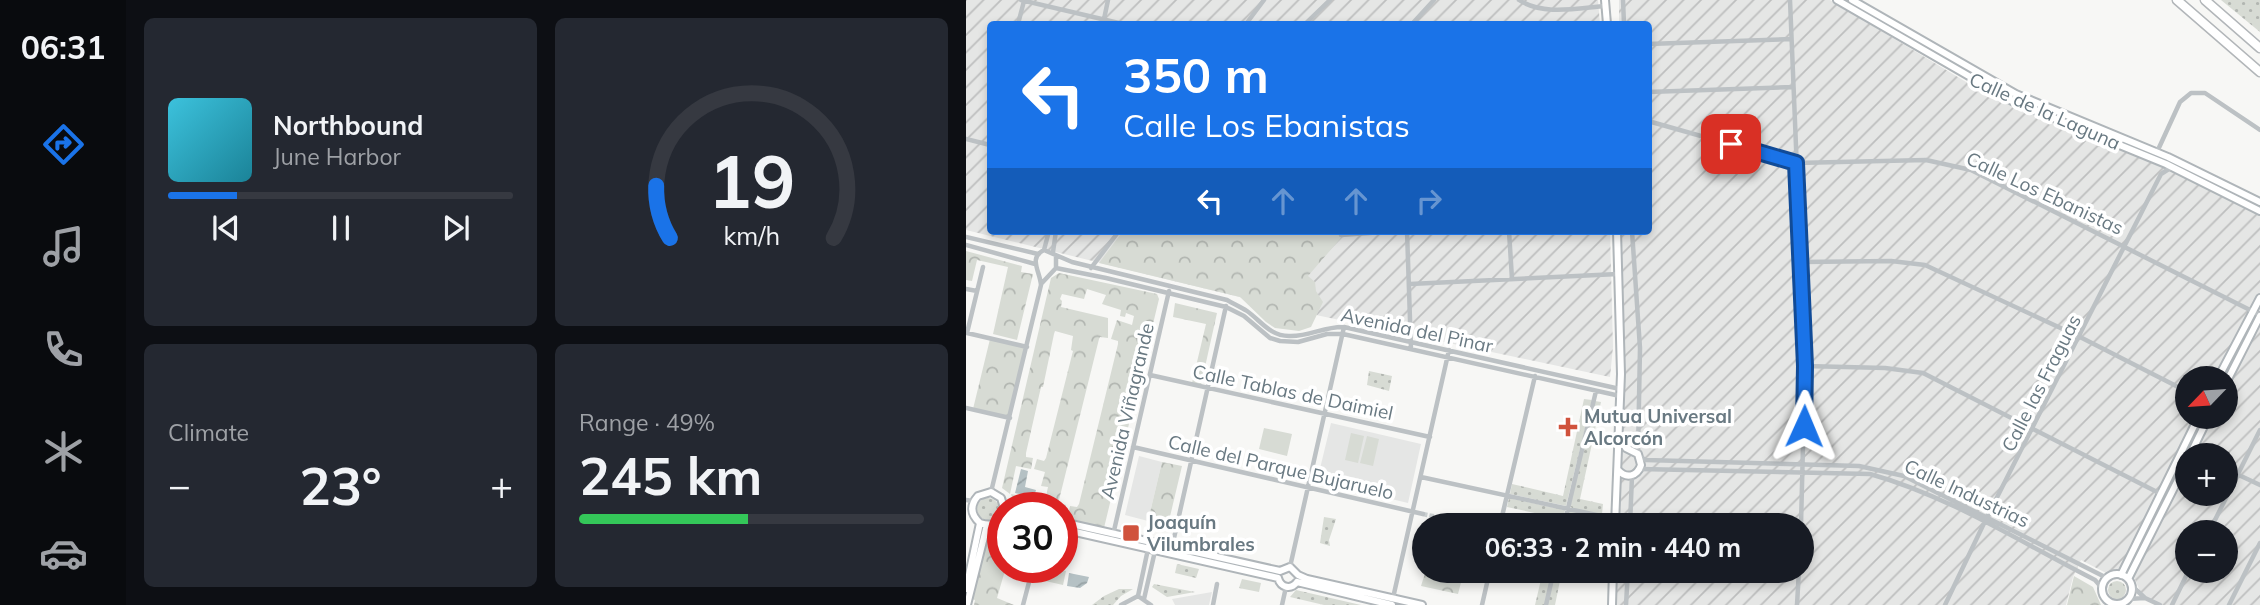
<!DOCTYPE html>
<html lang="en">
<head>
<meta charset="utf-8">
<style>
  body { margin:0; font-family:Mulish,sans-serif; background:#242831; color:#f1f3f6; height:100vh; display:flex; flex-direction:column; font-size:26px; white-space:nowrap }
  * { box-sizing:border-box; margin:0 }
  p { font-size:23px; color:#9ea1a6 }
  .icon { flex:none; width:38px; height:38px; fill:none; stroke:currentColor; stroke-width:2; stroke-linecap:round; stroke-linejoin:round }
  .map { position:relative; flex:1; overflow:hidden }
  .sheet { display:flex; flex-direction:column; gap:18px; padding:18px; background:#0d0f14; width:840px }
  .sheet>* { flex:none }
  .banner { position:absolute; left:21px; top:21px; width:665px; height:214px; border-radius:7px; box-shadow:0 4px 10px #0003; background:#1a73e8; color:#fff; overflow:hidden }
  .needle { width:46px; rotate:245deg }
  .buttons { position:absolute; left:1209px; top:366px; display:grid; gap:14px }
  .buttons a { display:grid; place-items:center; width:63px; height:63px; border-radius:50%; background:#171b24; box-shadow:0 4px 10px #0003; font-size:35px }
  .speed { position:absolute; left:21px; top:492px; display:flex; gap:14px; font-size:35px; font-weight:700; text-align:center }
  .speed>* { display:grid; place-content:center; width:91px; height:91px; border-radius:50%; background:#171b24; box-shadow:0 4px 10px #0003; line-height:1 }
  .speed .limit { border:10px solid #d22; background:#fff; color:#111 }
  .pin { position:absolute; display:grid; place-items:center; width:60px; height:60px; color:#fff; margin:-30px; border-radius:14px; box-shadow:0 4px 10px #0006 }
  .me { position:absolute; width:77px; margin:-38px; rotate:1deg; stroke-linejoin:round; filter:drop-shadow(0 0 5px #0008) }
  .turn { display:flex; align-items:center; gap:24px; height:147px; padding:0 21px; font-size:32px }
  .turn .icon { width:91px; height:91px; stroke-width:2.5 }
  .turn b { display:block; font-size:49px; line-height:60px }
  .lanes { display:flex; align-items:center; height:66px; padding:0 21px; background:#0003; justify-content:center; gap:35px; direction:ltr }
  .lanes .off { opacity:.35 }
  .big { font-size:52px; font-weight:700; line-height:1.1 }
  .sheet .widget { flex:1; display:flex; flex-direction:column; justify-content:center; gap:10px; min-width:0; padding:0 24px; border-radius:10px; background:#242831 }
  .sheet .dial { align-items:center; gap:0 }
  .dial svg { height:182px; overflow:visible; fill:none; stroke:#363941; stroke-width:7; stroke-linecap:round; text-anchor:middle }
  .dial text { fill:#f1f3f6; stroke:none }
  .song { display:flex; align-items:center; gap:21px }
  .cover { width:84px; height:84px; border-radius:10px; background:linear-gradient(135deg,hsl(190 70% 55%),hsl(190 70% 35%)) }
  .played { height:7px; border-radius:4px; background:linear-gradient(90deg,#1a73e8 20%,#363941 20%) }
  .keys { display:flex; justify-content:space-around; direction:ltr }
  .heat { display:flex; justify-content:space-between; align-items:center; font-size:38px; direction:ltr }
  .charge { height:10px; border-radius:5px; background:linear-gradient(90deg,#34c759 49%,#363941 0) }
  .sheet .tiles { flex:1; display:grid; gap:18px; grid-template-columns:repeat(2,1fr) }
  .trip { position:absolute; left:446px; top:513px; width:402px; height:70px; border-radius:35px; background:#171b24; box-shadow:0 4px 10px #0003; font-weight:700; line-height:70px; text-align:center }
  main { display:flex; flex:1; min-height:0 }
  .tab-bar { display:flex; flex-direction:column; width:126px; justify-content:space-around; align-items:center; background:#090b0e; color:#9ea1a6 }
  .tab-bar .icon { width:49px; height:49px }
  .tab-bar .on { color:#1a73e8 }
  .tab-bar b { font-size:32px; color:#f1f3f6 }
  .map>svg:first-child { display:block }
  .built { fill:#e5e6e5 }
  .industrial { fill:url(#industrial-furrows); fill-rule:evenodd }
  .grass { fill:url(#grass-dots) }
  .park { fill:url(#park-crowns) }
  .pitch { fill:#d7dbd4 }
  .water { fill:url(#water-waves) }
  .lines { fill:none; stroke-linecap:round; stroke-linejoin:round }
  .street-tunnel { stroke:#ccd1d2; stroke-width:4.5; stroke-dasharray:4.5 2; stroke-linecap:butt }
  .secondary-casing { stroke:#afb5b9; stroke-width:10 }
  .highway-casing { stroke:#b2b6b9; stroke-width:11 }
  .street { stroke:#bcc1c4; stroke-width:4.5 }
  .secondary { stroke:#fff; stroke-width:6 }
  .highway { stroke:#fff; stroke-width:8 }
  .route-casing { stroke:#114b97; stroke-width:18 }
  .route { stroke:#1a73e8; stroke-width:12 }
  .poi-dot { fill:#d0523c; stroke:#fff; stroke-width:2.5 }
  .labels { text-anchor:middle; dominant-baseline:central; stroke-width:7; stroke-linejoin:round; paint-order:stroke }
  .street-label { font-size:19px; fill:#697982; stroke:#fff }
  .poi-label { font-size:19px; font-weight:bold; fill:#697982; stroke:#fff; text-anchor:start }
</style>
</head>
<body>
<main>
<nav class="tab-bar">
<b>06:31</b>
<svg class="icon on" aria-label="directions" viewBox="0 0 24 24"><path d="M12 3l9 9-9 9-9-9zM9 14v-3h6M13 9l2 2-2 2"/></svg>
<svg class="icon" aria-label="music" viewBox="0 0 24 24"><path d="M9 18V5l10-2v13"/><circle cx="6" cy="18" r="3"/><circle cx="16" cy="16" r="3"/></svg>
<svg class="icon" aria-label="phone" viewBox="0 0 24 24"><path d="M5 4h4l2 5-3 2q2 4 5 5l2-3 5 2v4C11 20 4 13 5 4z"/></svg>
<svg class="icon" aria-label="climate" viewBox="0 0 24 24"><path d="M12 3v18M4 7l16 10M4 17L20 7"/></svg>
<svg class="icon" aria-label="car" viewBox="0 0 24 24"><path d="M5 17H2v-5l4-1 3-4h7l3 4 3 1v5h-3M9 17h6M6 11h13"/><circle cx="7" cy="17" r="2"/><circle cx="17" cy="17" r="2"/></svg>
</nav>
<section class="sheet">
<div class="tiles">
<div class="widget">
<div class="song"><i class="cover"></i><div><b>Northbound</b><p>June Harbor</p></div></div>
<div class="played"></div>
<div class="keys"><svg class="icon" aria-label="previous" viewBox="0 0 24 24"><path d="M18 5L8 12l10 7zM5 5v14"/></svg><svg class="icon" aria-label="pause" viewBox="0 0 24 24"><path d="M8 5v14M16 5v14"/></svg><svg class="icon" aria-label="next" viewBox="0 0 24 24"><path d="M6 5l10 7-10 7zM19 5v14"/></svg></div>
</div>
<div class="widget dial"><svg viewBox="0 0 100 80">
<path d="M14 69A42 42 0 1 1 86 69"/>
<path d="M14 69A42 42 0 0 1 8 46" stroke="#1a73e8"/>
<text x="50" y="56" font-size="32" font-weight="700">19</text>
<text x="50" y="72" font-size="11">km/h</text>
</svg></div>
<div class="widget"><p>Climate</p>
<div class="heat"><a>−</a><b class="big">23°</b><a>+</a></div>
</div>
<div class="widget"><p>Range · 49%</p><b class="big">245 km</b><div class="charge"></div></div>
</div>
</section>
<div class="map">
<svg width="1294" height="605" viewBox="0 0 1294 605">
  <defs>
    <pattern id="industrial-furrows" width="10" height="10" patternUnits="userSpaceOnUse" patternTransform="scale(1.75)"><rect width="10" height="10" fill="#e5e6e5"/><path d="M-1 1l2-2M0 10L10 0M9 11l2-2" fill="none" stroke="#bebfbf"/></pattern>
    <pattern id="grass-dots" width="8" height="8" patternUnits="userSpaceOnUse" patternTransform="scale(1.75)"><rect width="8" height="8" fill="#d7dbd4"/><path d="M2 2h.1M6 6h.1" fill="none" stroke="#b2b6b1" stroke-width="1.8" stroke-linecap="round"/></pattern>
    <pattern id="park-crowns" width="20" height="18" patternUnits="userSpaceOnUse" patternTransform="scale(1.75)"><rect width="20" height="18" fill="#d7dbd4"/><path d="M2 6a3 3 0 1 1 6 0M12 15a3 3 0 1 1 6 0" fill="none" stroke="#b2b6b1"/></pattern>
    <pattern id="water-waves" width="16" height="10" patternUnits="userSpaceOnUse" patternTransform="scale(1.75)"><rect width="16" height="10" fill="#b5c1c4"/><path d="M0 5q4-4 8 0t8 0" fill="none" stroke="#97a2a5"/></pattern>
  </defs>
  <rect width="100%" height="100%" fill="#f7f7f5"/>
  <path class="built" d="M365,423L455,444L442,503L351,481Z
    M173,456L196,462L182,521L159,515Z
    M246,592L243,605H209L206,599Z"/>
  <path class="industrial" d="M0,0H632L634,24H24V231H644L647,347L644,377L331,311L0,230Z
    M653,0H864L1025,97L1208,172L1294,212V605H1197L1176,596L1168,577L1153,570L1140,573L1115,560L1107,577L1100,605H645L647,571L836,570V525H650L653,463V231H682V24H653ZM1222,378H1260V416H1222ZM1222,455H1260V494H1222ZM1222,532H1260V570H1222Z"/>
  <path class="grass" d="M1255,0H1294V32Z
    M403,371L426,376L423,391L401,385Z
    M618,399L626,400L600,506L544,494L546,484L597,496Z
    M629,401L635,402L614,499L637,504L636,514L613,511L604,507Z
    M11 509a11 11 0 1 1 22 0a11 11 0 1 1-22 0Z
    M543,498L599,510L597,519L541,507Z
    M603,510L635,518V525L603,521L608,525H598Z
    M358,517L370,519L363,540L364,546L354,543Z
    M211,564L233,569L230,578L209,573Z
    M577,571H596L589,605H569Z
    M1142 590a9 9 0 1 1 18 0a9 9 0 1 1-18 0Z
    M188,584L229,592L201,597L186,587Z
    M153,589H167L155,596L147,605H126L138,596Z
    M330,590L395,605H358L324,597Z"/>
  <path class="park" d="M157,231H381L342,276L349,282L350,291L357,302L345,327L333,331L309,328L300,322L274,297L133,263Z
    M0,251L56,266L55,272L67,274L51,340L27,334L42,267L11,260L6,281L0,280Z
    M93,273L191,294L193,299L138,528L101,521L104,506L111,507L113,504L152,344V341L145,339L151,320L166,325L168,316L160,313L159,317L154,316L155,310L136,304L140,295L121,289L118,299L96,294L94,299L96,301L95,307L142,318V338L134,337L133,339L93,500V503L100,505L98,518L96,508L48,505L45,494L79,501L82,487L75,486L79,472L68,469L71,459L78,461L80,458L107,351L105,350L107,336L89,331L88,334L77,387H75L60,453V457L67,458L65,469L50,466L44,494L36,488L85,278Z
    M209,303L251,313L235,385L226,383L240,324L207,317Z
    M24,339L61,347L44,418L7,409Z
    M196,462L216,466L202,525L182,521Z
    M37,528V567H40L31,598L48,605H8L9,600L6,599L23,533Z
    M460,570L498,571L492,594L455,586Z
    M1108,576L1127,587L1135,605H1101Z
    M276,579L295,583L293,592L273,588Z"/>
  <path class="pitch" d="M298,428L326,434L321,456L293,449Z
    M385,433L398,436L392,463L379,460Z
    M401,436L413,439L407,466L394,463Z
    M78,567L100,571L97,585L75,580Z"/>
  <path class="water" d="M55,469L62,471L59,487L70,490L68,497L49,493Z
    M103,573L123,577L121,583L114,588L101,586Z"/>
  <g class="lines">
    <path class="street-tunnel" d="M457,514L471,517"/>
    <defs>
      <path id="secondary" d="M639,0L641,24
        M871,0L1046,101L1200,164L1294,211
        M886,0L1050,94L1202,157L1294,202
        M1252,378L1294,298
        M1260,383L1294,316
        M1224,455L1243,416
        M652,470C660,479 671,477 675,465L672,454L660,448L654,437
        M37,516C31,525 24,526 14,523C4,514 4,505 12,496L25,492L35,498L38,508
        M96,522L314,571
        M649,525L655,374L651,231
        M96,529L312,578
        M314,571L324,567L332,575L341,579L456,605
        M1136 589a15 15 0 1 1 30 0a15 15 0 1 1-30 0Z
        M1155,575L1233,416
        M312,578C315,588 325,590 331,582
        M1162,579L1222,460
        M331,582L426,605
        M0,589L14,523
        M1,605L21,525
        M646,605L647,570"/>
      <path id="highway" d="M1211,0L1294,72
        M1239,0L1294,48"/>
    </defs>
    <use href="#secondary" class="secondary-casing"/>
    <use href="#highway" class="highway-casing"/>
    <path class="street" d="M55,0L157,24
      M553,0C577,16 612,8 640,6
      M657,0L658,24
      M824,0L839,366L835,525
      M52,24L58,1
      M137,24L142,0
      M280,24L298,0
      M339,24L364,0
      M446,24L468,0
      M682,44L825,39
      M682,92L827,87
      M682,121L830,163L960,160L1005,170L1294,315
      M0,139L24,145
      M1191,152L1214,102L1225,93H1239L1294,130
      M441,231L445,349
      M543,231L546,279
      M666,231L674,348L672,453
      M375,235L431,231
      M0,237L72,254
      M0,245L69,264
      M78,250L83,231
      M87,252L90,231
      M835,262L925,261L959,265L1114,337L1222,392
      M90,268L140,278L260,307L278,316L304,338L314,341L332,342L361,334H377L654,396
      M125,268L153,231
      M75,284L90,268V257
      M444,284L652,274
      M0,289L11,291
      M1,333L17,267
      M1,333L61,347
      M839,366L919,368L957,373L1195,494
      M184,375L464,437
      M0,408L44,418
      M167,447L457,514
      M674,457L680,460L893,466L938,476L1141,578
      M674,469L904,474C983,496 1056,543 1129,580L1136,588
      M1260,469L1294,485
      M455,477L649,519
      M25,492L75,285C74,271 62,258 78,250L106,262L261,300C268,304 275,307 281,311C295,321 304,336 323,336C343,337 359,326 378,327L654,389
      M0,500L7,501
      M471,517L504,525
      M534,525L569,376
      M598,525L630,391
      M664,525L666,476
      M1243,532L1294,430
      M147,535L203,291
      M206,547L260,306
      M324,567L378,327
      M1166,586L1179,598L1194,605
      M172,596L182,549
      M427,598L483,350
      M178,599L189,551
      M1162,599L1179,598
      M57,605L67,567
      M155,605L172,596L185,605
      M247,605L251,584
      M316,605L320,587
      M516,605L524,570
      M580,605L588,570
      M660,605L662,570
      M831,605L833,570
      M979,605L1021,517L1195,174L1206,167
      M1206,605L1223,570
      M1263,605L1294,543"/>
    <use href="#secondary" class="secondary"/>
    <use href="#highway" class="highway"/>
  </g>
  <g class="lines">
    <defs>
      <path id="route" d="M765,144L830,163L839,366L838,426"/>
    </defs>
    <use href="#route" class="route-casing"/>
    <use href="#route" class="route"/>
  </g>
  <g class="poi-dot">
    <path d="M598.5 416.5h7v7h7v7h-7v7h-7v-7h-7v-7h7z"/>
    <rect x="156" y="524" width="18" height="18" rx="3.5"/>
  </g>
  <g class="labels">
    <g class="street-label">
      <text transform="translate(1079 111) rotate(24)">Calle de la Laguna</text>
      <text transform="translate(1079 193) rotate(25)">Calle Los Ebanistas</text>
      <text transform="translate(451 330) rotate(12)">Avenida del Pinar</text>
      <text transform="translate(1075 383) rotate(-63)">Calle las Fraguas</text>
      <text transform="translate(327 392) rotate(12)">Calle Tablas de Daimiel</text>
      <text transform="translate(161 411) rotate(-77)">Avenida Viñagrande</text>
      <text transform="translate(315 467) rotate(13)">Calle del Parque Bujaruelo</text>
      <text transform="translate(1001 493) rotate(25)">Calle Industrias</text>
    </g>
    <g class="poi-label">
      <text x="618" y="416">Mutua Universal<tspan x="618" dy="22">Alcorcón</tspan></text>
      <text x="181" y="522">Joaquín<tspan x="181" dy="22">Vilumbrales</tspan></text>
    </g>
  </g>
</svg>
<div class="buttons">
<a><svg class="needle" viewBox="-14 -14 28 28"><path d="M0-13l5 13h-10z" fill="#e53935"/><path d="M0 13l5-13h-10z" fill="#9ea1a6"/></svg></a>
<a>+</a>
<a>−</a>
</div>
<div class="speed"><div class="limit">30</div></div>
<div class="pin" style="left:765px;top:144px;background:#d93025"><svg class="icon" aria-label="arrive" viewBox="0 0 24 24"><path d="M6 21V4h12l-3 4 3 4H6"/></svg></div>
<svg class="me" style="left:838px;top:426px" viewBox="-20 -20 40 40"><path d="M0-17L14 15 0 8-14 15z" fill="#1a73e8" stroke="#fff" stroke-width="4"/></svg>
<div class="trip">06:33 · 2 min · 440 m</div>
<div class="banner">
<div class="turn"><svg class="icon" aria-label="left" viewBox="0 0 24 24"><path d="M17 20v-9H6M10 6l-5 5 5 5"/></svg><div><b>350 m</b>Calle Los Ebanistas</div></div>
<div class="lanes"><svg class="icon" aria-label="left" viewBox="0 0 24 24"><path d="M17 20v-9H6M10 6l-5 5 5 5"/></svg><svg class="icon off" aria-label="ahead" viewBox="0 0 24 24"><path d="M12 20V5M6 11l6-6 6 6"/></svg><svg class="icon off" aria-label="ahead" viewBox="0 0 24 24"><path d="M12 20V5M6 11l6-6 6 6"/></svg><svg class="icon off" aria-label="right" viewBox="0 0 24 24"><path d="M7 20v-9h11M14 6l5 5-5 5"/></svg></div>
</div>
</div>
</main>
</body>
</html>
